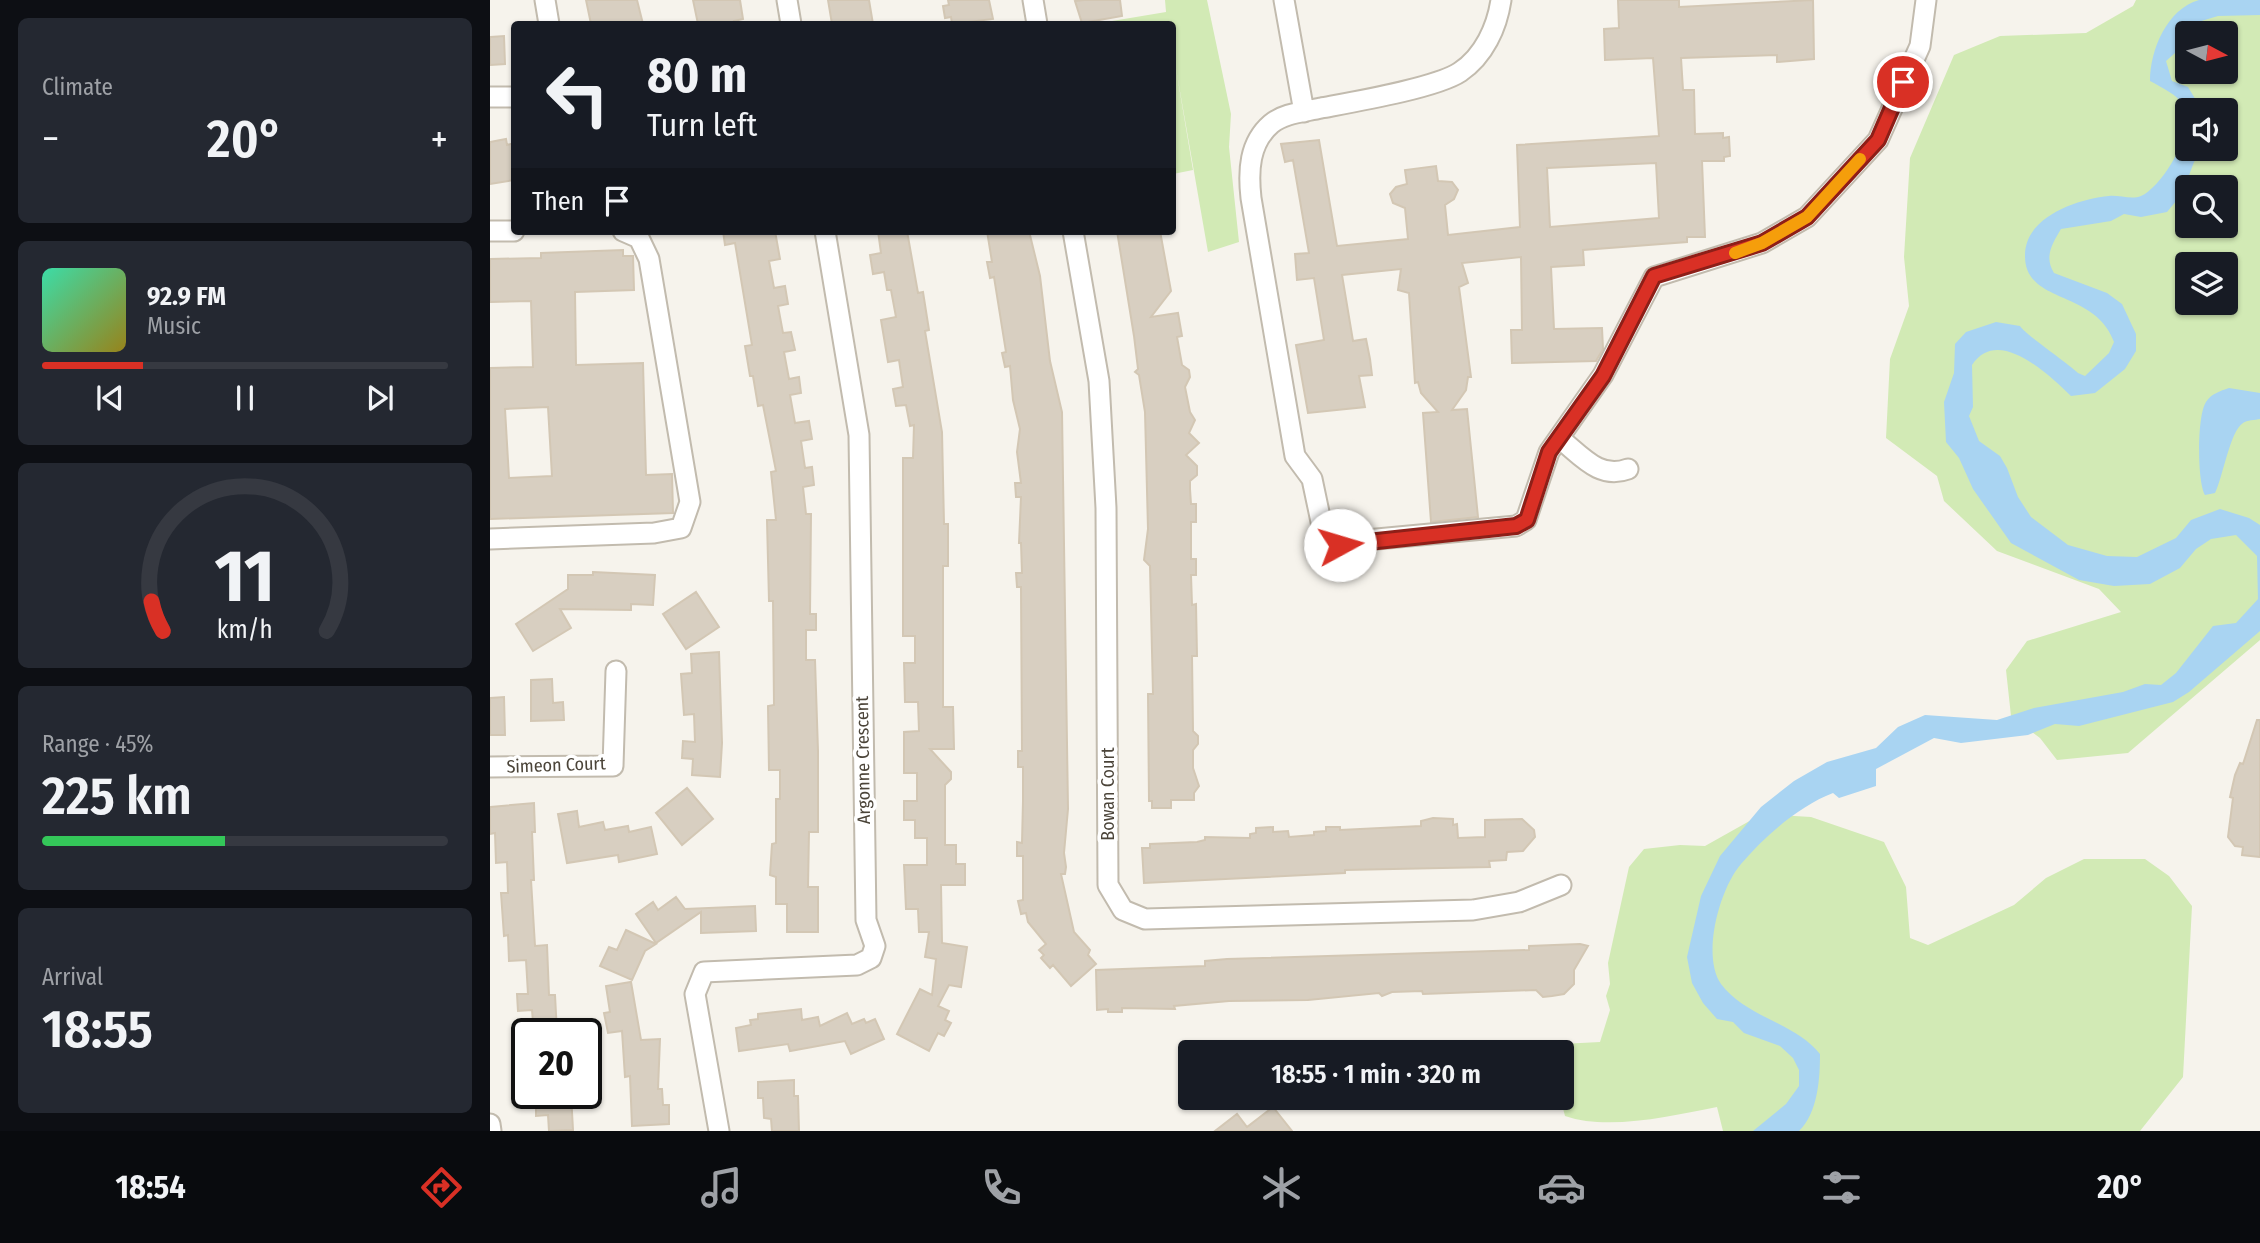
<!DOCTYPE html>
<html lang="en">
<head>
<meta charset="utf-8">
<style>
  body { margin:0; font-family:"Fira Sans Condensed",sans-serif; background:#242831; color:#f1f3f6; height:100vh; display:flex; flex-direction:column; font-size:26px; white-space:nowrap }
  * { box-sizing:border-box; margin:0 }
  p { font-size:23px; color:#9ea1a6 }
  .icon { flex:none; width:38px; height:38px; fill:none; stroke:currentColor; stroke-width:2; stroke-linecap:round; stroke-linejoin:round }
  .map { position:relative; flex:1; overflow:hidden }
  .sheet { display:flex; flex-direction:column; gap:18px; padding:18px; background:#0d0f14; width:490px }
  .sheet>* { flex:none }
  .top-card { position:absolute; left:21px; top:21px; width:665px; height:214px; border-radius:7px; box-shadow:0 2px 5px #0004; background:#171b24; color:#f1f3f6; overflow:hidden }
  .needle { width:46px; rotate:97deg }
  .tools { position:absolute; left:1685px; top:21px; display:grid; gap:14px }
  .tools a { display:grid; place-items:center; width:63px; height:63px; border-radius:7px; background:#171b24; box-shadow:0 2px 5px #0004; font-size:35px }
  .speed { position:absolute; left:21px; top:1018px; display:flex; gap:14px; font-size:35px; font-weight:700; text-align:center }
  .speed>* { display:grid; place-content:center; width:91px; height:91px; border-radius:50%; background:#171b24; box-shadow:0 2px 5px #0004; line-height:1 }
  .speed .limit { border:4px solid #111; border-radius:10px; background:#fff; color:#111 }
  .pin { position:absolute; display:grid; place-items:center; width:60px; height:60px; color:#fff; margin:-30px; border:4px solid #fff; border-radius:50%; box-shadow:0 2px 7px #0007 }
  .me { position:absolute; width:77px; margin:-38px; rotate:84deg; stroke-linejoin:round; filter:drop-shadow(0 0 5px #0008) }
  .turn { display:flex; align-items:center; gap:24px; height:147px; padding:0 21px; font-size:32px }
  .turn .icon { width:91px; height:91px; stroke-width:2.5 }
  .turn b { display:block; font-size:49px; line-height:60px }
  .then { display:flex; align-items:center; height:66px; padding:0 21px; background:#0003; gap:14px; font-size:26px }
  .big { font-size:52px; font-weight:600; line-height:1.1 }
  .sheet .card { flex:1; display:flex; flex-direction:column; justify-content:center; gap:10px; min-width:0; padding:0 24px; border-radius:10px; background:#242831 }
  .sheet .dial { align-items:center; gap:0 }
  .dial svg { height:182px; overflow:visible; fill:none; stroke:#363941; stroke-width:7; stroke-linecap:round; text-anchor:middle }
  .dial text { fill:#f1f3f6; stroke:none }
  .song { display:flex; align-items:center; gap:21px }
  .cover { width:84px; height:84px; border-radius:10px; background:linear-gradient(135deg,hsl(160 70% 55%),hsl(50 70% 35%)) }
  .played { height:7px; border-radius:4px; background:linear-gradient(90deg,#d93025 25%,#363941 25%) }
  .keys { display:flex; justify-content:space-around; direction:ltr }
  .heat { display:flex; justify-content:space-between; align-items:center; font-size:38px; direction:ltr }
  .charge { height:10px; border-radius:5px; background:linear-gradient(90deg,#34c759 45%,#363941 0) }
  .trip { position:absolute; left:688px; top:1040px; width:396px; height:70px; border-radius:7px; background:#171b24; box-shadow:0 2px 5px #0004; font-weight:600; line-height:70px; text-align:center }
  .menu { display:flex; height:112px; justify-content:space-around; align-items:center; background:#090b0e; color:#9ea1a6 }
  .menu .icon { width:49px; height:49px }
  .menu .selected { color:#d93025 }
  .menu b { font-size:32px; color:#f1f3f6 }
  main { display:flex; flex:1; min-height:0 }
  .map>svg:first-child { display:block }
  .green { fill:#d2eab5; fill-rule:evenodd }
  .water { fill:#a9d4f2 }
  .building { fill:#d8cfc1; stroke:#d3c7b4; stroke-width:2; fill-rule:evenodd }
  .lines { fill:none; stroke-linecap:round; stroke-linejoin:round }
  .minor-casing { stroke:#c2bbae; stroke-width:23 }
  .minor { stroke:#fff; stroke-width:19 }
  .route-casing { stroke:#8d1f18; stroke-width:18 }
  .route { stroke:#d93025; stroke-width:12 }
  .slow { stroke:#f59e0b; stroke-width:12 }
  .labels { text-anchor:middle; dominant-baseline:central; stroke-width:7; stroke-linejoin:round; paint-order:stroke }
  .street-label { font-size:18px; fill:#4b4439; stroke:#fff }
</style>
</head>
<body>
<main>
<section class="sheet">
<div class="card"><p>Climate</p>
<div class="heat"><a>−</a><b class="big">20°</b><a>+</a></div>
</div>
<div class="card">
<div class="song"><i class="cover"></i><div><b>92.9 FM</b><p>Music</p></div></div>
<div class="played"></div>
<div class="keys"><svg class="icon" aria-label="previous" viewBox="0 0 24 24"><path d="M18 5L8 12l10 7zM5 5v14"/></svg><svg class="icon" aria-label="pause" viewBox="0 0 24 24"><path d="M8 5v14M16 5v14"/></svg><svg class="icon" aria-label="next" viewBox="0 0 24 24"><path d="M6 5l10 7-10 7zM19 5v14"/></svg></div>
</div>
<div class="card dial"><svg viewBox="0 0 100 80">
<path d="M14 69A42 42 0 1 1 86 69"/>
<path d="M14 69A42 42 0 0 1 9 56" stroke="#d93025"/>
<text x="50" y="56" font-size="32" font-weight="700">11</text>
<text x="50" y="72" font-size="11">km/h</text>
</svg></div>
<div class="card"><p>Range · 45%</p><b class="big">225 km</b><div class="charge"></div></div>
<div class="card"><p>Arrival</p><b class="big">18:55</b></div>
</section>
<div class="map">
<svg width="1770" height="1131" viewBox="0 0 1770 1131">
  <rect width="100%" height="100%" fill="#f6f3ec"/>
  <path class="green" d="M675,0H717L741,114L739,147L749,242L718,252L684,57L703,170L683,174L682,24H604L676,12Z
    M1646,0H1770V640L1638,753L1567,760L1550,738L1521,716L1516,670L1537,641L1631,612L1609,589L1507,551L1454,501L1447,476L1396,438L1400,359L1419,306L1414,257L1420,158L1464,55L1510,36L1596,33L1643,6ZM1698,33H1736V72H1698ZM1698,110H1736V149H1698ZM1698,187H1736V226H1698ZM1698,264H1736V303H1698Z
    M1272,814L1321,817L1394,842L1416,887L1420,938L1438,945L1524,905L1556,878L1594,859H1655L1679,876L1702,906L1693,1077L1650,1131H1233L1227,1107C1181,1116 1118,1131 1075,1116L1070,1097L1071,1052H1058V1042L1071,1044L1110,1042L1120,1010L1116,996L1120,984L1118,963L1139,867L1154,849L1190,845L1215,846Z"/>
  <path class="water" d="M1709,0H1770V15L1728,16L1698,25L1693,46L1676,61L1682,81L1698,87L1712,110H1698V149H1714L1704,162L1692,194L1677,212L1651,217L1634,214L1621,221L1571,229C1562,244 1554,257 1564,273L1617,293L1632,304L1646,334V351L1635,369L1605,393L1581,396C1559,375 1508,325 1482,365L1483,407L1479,416L1489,441L1510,456L1517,468L1528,497L1541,517L1578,545L1617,556L1647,557L1686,538L1701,520L1730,509L1759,518L1770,525V631L1699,692L1683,702L1589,726L1565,724L1538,735L1471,743L1444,738L1386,769V786L1349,798L1343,793C1309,806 1275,836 1251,864C1230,888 1211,955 1231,984C1257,1018 1304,1022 1330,1054C1330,1078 1328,1113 1309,1131H1263L1296,1104L1309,1086V1070L1303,1058L1290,1046L1254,1033L1243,1022L1227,1019L1213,1003L1202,983L1197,957L1211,896L1230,856L1271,807L1304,781L1337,762L1386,748L1408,727L1435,715L1507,720L1544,708L1633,692L1655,684L1671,685L1686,673L1723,626L1746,623L1768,599L1767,556L1746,535L1721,539L1706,549L1690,568L1660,584L1624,586L1589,580L1521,543L1483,489L1469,458L1456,442L1454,402L1464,373L1465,344L1476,332L1506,322L1530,326C1536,335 1575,361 1588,373L1595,376L1619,353L1624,342C1605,289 1534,305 1535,255C1535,217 1587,199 1619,196C1629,195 1642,200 1651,196C1673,186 1707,129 1694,106C1688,95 1671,87 1660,81C1660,50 1677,9 1709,0Z
    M1739,388L1770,393V419C1765,420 1757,420 1753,423C1740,431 1733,477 1725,493L1715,495C1707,482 1707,415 1716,402C1721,394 1730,391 1739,388Z"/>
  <path class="building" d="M96,0H147L153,24H101Z
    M203,0H250L253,19L244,21L245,24H208Z
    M338,0H379L383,24H342Z
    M458,0H499L503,19L462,24L461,17L455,18L453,6L459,5Z
    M594,0H630L632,16L592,23L585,1Z
    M1128,0H1189V7L1323,0L1324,59L1287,62V55L1191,58L1193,90H1204L1205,134L1233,133V138L1239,137L1240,156L1234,157V161H1212L1215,237H1197V242L1093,250L1094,265L1061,267L1064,329L1112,328L1113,349L1106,361L1022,363L1021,330H1032L1031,257L972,263L978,283L969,287L981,377H978L976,390L962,410L977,409L988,517L941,522L933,413L948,412L931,393L928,382L925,383L919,293L908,290L911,269L852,275L863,341L876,339L880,359L882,375L869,376L875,407L818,413L806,345L834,340L824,278L807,280L805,254L819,253L803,160L795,162L791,144L829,140L847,246L918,239L915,208L903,203L900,194L906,187L917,184L915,170L946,166L948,181L962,182L968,190L964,199L955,205L958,235L1030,227L1027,145L1169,136L1163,58L1115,60L1114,29L1129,28ZM1166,163L1169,218L1060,227L1057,168Z
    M14,36L15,64L0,65V37Z
    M16,139L17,145L24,143V180L0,184V142Z
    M233,231H285L290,259L279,261L284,288L295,286L298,304L288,306L293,333L301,332L305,350L294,352L299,379L309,377L311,393L300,395L305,423L319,421L322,439L311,441L315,468L322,467L324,485L313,487L316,514H321L320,614H326V630H316V660H325L328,751V832H319L318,887H328V932H297V904H286V877L280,875L282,844L286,843V799H290V770H279L278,706L284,705L283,601H279L277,520H286L281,472L286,471L273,405L268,406L263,376H260L255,346L262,345L245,243L235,245Z
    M388,231H417L428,293L433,292L439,330L435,331L452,432L454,524H458V566H453V707H463L464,749H440L461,772V779L455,785V845H466V864H475V885H451L452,943L477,947L471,987L459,985L448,1006L459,1011L455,1020L461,1023L454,1036L448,1033L439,1051L407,1034L430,989L442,995L446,959L435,957L439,932H429L428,909H416L414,865H437V838H425V820H414V801H427V773H414V732L429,731L428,702H415L414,663H425V636H413V458H423L424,425L420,426L416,405L406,406L403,389L413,387L409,360L398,362L391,320L406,317L401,290H397L394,272L383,274L380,255L391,253Z
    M497,231H539L550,276L560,361L572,412L578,809L574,853L576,867L575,874H571L584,932L600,950L598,955L606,964L581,986L563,965L560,968L551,958L554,955L549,950L556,944L538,922L536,913L531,914L528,901L533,900V856H527V842L532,843L533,801V767H528V751H532L531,587H527L526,573H532L531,543H529L531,497H526L525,483H531L527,452L530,429L523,400L520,366L515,367L512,353L516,352L504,277L500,278L497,262H502Z
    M627,231H670L681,291L661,317L688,313L692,336L687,337L692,365L699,370L700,377L695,387L700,412L705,420L699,433L709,443L696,455L707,466V475L700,481V489L701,504H706V522H701V559H706V575H701L702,605L706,604L707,656H702L703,731L708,736V744L703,750V768L709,786L704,793V800H681V808H662V801H659L658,694H663L660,566L654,560L658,529L655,412L649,375L645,372L648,369L644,336Z
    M133,250V256H143L144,290L85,292L86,365L153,363L156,475L182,474L183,513L0,519V368L43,367L41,301L0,302V259L51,258V253ZM58,407L62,476L19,478L15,409Z
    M103,572L165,575L163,605L141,604V610L70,609L81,628L43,651L26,624L78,589V575H103Z
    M206,592L229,627L196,649L173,614Z
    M229,652L232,743L230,777L202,775L203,759L192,758L193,741L205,742L204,714L194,715L191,674L202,673L201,654Z
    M62,679L63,703L73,702L74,720L41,721V680Z
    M14,697L15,735H0V698Z
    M1767,720H1770V857L1752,855L1753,847L1745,846L1738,837L1743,798L1740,797L1745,775L1750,763L1753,764Z
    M197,788L223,819L192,845L166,813Z
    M44,803L45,832H42L44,880H41L45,946L57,945L59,995H65L67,1033L44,1034L42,1010L28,1011L27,994H38L36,960L19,961L18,935L14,936L11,893H18L17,862L6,863L5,833L0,834V807Z
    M87,811L89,827L113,822L115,830L138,826L139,832L161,827L167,854L129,862L128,855L77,863L68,814Z
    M943,818L963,819V825L967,824L968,838L995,837V820L1032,819L1044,830L1045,837L1033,851L1017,852L1016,860L999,861L1000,867L855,870V873L654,883L652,848H660V844L707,842L715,840V837L760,838V834L766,833V828L783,827V832L798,831L799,837L824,835V832L836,831V827H850V830L931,826V821Z
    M186,897L195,909L265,906L266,931L211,933V912L166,943L146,914L163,902L168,910Z
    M136,930L166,944L155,951L142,980L110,966L119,947L127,950Z
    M1090,944L1098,946L1084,970V984L1074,994L1062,996L1053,997L1046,990L933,994L932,991L902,992L892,996L889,993L818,1000L739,1001L684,1006L685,1009L632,1008V1012H618V1009L607,1010L606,970L715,966V961L737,959L1039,950V946Z
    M141,982L151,1040L170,1039L168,1089H172L173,1105H179V1124L142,1126L140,1076L135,1077L132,1031L118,1033L114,1013L120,1012L116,986Z
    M311,1009L312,1020L328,1017L330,1026L357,1013L362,1024L374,1019L376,1023L385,1019L394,1039L361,1054L355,1041L300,1051L298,1044L249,1051L246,1028L261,1025L260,1020L268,1019V1014Z
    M304,1080V1096H308L309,1131H282L281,1119L274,1118L273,1098H268V1082Z
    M46,1094H81L83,1130L59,1131L58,1115L46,1116Z
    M783,1107L802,1131H725L747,1114L757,1127Z"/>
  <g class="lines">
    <defs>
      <path id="minor" d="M55,0L59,24
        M297,0L301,24
        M543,0L547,24
        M794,0L814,112
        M1011,0C1007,27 994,56 970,72C946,88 863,102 831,108C814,112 794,113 781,124C759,143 758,171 761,198L805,456L822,479L833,531L844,543L1026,526L1036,520L1059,452L1113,375L1164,277L1272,243L1317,217L1388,140L1430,46L1436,0
        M0,97H24
        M0,231H24
        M583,231L609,381L616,508L618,885L633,910L655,919L983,910L1029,902L1071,885
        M1069,438C1091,455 1109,480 1138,469
        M0,539L164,533L191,528L200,502L159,259L149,238L133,231
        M0,767L123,766L126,671
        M0,1124L1,1131
        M229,1131L205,994L214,972L367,965L381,958L385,946L376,920L369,435L335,231"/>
    </defs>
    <use href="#minor" class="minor-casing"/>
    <use href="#minor" class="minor"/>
  </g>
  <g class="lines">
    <defs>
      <path id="route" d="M850,545L1026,526L1037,520L1059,452L1113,376L1164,276L1272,243L1317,217L1388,140L1413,82"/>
    </defs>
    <use href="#route" class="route-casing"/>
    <use href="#route" class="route"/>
    <path class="slow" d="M1245,253L1272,243L1317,217L1370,159"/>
  </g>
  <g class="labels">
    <g class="street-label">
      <text transform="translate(373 760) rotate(-91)">Argonne Crescent</text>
      <text transform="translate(66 765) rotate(-2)">Simeon Court</text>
      <text transform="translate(618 794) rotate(-90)">Bowan Court</text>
    </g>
  </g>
</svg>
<div class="tools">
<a><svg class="needle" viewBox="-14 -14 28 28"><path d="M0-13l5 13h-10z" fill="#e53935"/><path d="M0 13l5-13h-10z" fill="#9ea1a6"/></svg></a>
<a><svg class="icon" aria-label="sound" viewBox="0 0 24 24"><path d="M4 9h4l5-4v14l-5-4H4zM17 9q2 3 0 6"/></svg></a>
<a><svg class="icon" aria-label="search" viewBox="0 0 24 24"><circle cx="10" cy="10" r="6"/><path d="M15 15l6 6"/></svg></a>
<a><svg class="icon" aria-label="layers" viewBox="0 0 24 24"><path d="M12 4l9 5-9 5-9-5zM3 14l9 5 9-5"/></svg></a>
</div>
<div class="speed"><div class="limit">20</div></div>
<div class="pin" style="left:1413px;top:82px;background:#d93025"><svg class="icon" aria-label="arrive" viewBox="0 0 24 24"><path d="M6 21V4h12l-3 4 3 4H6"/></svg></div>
<svg class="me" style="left:850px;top:545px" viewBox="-20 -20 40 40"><circle r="19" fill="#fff"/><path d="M0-13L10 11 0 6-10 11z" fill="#d93025"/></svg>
<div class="trip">18:55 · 1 min · 320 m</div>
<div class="top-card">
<div class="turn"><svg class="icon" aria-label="left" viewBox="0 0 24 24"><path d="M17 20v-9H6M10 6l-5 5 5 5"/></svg><div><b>80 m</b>Turn left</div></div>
<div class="then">Then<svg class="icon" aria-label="arrive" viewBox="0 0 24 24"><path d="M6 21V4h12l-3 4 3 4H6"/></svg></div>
</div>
</div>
</main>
<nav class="menu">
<b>18:54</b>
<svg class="icon selected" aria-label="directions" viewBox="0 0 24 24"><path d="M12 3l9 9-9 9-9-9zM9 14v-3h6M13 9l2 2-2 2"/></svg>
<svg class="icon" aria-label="music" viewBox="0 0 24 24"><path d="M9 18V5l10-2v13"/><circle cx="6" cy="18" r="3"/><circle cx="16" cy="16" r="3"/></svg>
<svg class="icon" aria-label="phone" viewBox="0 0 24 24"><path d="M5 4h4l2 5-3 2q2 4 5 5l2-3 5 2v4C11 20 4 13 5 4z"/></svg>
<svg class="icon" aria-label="climate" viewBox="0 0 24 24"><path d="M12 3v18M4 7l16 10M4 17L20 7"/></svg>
<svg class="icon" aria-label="car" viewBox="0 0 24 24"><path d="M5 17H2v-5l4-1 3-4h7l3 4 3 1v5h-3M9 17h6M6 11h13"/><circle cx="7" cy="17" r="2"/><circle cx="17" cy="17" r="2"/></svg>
<svg class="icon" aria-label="filters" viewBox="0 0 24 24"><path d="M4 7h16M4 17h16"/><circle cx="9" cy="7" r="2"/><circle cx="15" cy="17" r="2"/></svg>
<b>20°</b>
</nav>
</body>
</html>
